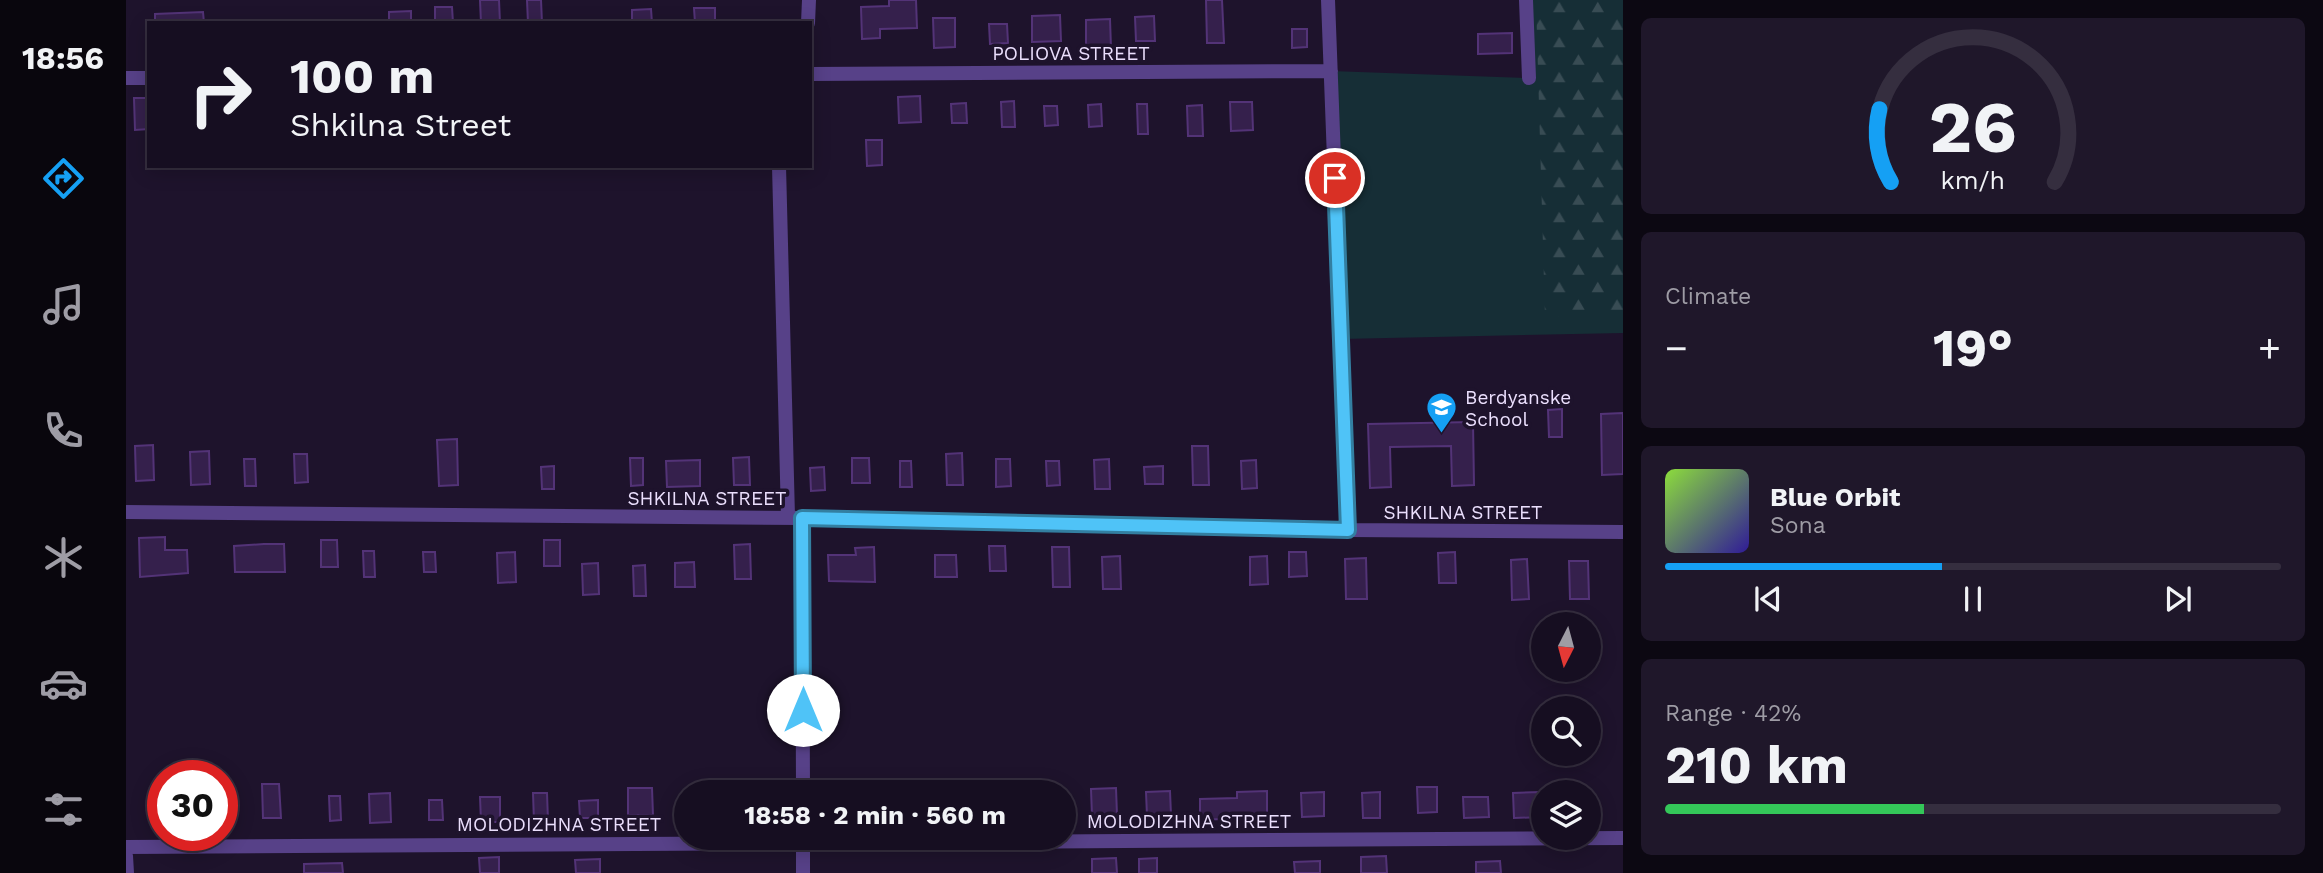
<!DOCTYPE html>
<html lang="en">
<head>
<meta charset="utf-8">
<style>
  body { margin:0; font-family:"Work Sans",sans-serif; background:#1f172a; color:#f1f3f6; height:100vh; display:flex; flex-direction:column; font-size:26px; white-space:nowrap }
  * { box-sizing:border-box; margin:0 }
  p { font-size:23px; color:#9e9ca5 }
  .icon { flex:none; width:38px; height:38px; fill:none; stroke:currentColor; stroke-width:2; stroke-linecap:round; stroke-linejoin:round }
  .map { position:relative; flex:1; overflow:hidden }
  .side { display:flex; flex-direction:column; gap:18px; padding:18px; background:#0c0812; width:700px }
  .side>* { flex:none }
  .banner { position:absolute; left:21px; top:21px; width:665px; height:147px; border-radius:0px; box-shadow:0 4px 18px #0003,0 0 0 2px #352e3f; background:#160e21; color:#f1f3f6; overflow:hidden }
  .needle { width:46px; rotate:186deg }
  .fabs { position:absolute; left:1405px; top:612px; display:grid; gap:14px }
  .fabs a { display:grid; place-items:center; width:70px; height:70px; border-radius:50%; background:#160e21; box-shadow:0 4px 18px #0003,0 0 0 2px #352e3f; font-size:35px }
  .speed { position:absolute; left:21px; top:760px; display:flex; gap:14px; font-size:35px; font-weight:700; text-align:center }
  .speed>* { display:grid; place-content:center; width:91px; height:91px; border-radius:50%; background:#160e21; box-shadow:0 4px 18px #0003,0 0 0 2px #352e3f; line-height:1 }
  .speed .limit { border:10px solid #d22; background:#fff; color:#111 }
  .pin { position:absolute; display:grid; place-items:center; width:60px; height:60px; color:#fff; margin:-30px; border:4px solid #fff; border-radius:50%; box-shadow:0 2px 7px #0007 }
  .me { position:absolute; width:77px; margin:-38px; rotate:0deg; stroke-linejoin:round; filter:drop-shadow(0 0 5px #0008) }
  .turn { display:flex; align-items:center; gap:24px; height:147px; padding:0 28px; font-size:32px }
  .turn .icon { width:91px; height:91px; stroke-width:2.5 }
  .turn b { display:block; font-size:49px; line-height:60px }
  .big { font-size:52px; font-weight:700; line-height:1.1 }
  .side .tile { flex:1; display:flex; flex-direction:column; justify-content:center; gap:10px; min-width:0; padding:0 24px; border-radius:10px; background:#1f172a }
  .side .dial { align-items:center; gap:0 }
  .dial svg { height:182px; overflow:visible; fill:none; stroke:#352e3f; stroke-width:7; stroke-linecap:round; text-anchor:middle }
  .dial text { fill:#f1f3f6; stroke:none }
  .song { display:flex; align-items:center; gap:21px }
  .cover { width:84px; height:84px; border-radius:10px; background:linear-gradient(135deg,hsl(90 70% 55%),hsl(250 70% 35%)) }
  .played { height:7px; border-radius:4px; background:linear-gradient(90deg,#15a0f4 45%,#352e3f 45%) }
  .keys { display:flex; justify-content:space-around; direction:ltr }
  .heat { display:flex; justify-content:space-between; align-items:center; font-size:38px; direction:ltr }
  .charge { height:10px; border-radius:5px; background:linear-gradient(90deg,#34c759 42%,#352e3f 0) }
  .trip { position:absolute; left:548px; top:780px; width:402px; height:70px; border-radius:35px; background:#160e21; box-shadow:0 4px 18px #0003,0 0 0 2px #352e3f; font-weight:700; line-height:70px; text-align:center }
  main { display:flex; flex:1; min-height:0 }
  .tabs { display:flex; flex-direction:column; width:126px; justify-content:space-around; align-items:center; background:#09060d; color:#9e9ca5 }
  .tabs .icon { width:49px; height:49px }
  .tabs .current { color:#15a0f4 }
  .tabs b { font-size:32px; color:#f1f3f6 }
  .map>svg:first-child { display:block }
  .grass { fill:#162e36 }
  .forest { fill:url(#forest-firs) }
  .building { fill:#35204c; stroke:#533377; stroke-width:2 }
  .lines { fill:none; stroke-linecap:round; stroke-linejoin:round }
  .minor { stroke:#574188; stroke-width:14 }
  .tertiary { stroke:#574188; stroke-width:14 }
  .route-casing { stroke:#337fa1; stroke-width:18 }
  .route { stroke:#4fc3f7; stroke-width:12 }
  .labels { text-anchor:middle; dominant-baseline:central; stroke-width:7; stroke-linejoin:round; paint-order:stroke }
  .street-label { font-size:19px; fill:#ebdffd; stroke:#1e132c }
  .poi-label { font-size:19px; fill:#ebdffd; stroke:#1e132c; text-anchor:start }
</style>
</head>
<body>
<main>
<nav class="tabs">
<b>18:56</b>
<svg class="icon current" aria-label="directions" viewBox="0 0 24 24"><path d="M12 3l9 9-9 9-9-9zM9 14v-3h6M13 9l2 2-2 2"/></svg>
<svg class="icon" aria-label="music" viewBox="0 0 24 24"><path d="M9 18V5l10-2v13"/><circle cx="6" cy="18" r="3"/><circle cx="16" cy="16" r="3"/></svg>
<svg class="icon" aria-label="phone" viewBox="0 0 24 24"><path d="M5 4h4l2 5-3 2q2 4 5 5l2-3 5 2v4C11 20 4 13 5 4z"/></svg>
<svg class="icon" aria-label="climate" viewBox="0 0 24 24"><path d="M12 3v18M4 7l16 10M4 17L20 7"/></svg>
<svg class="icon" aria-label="car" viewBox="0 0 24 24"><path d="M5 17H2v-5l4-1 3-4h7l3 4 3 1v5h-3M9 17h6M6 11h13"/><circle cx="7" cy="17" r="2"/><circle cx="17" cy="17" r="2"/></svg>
<svg class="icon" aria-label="filters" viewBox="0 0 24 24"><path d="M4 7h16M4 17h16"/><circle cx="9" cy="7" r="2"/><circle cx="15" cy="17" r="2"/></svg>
</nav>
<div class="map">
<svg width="1497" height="873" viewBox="0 0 1497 873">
  <defs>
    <pattern id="forest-firs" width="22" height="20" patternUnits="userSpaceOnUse" patternTransform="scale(1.75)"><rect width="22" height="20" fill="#162e36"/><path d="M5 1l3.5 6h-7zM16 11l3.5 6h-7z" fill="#384c54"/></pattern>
  </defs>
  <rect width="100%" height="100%" fill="#1e132c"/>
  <path class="grass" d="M1400,0H1497V333L1215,339L1205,71L1402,78Z"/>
  <path class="forest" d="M1410,0H1497V315L1419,317Z"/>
  <path class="building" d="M354,0H373L374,23H355Z
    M401,0H415L416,23H402Z
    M763,0H790L791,28L754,29V38L736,39L735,7L763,6Z
    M1080,0H1096L1098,43H1081Z
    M309,7H326L327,23H309Z
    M568,8H589V23H569Z
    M525,9L526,23H506V10Z
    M285,11V23H263V12Z
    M77,12L78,23H29V14Z
    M934,15L935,41L906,42V16Z
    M1028,16L1029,41H1010L1009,17Z
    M807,18H829V47L808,48Z
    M984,19L985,48H960V20Z
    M863,24H881L882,43L864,44Z
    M1166,29H1181V47L1166,48Z
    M1386,33V53L1352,54V34Z
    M794,96L795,122L773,123L772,97Z
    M8,98H23V129L9,130Z
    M888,101L889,127H876L875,102Z
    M1104,102H1126L1127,130L1105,131Z
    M840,103L841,123H826L825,104Z
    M975,104L976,126L963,127L962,105Z
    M1011,104H1021L1022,134H1012Z
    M1076,105L1077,136H1062L1061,106Z
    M918,106H931L932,125L919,126Z
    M740,140H756V165L741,166Z
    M1436,409V437H1423L1422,410Z
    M1497,413V474L1476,475L1475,414Z
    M1347,422L1348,485L1326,486L1325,446L1264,447L1265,487L1244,488L1242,424Z
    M331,439L332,485L313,486L311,440Z
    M27,445L28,480L10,481L9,446Z
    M1066,446H1082L1083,485H1067Z
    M83,451L84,484L65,485L64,452Z
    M836,453L837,485H821L820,454Z
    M168,454H181L182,482L169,483Z
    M623,457L624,485H608L607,458Z
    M504,458H517V485L505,486Z
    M726,458H743L744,483H726Z
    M118,459H129L130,486H119Z
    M870,459H884L885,486L870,487Z
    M983,459L984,489H969L968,460Z
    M574,460V486L541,487L540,461Z
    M1130,460L1131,488L1116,489L1115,461Z
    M774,461H785L786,487H774Z
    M920,461H933L934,485L921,486Z
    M428,466V489H416L415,467Z
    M1037,466V484H1019L1018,467Z
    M698,467L699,490L685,491L684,468Z
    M39,537V550H61L62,573L14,577L13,538Z
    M195,540H211L212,567H195Z
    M418,540H434V566H418Z
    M138,544H158L159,572H109L108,546Z
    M624,544L625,579H609L608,545Z
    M863,546H879L880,571H864Z
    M748,547L749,582L703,581L702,555H730L729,548Z
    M926,547H943L944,587H927Z
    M237,551H248L249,577H238Z
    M297,552H309L310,572H298Z
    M389,552L390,582L372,583L371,553Z
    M1163,552H1180L1181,576L1163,577Z
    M1329,552L1330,583H1313L1312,553Z
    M809,555H830L831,577H809Z
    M994,556L995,589H977L976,557Z
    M1141,556L1142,584L1124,585V557Z
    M1240,558L1241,599H1220L1219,559Z
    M1401,559L1403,599L1386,600L1385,560Z
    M1443,561H1462L1463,599H1444Z
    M568,562L569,587H549V563Z
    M472,563L473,594L457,595L456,564Z
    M519,565L520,596H508L507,566Z
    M136,784H153L155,818H137Z
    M1291,787H1311V812L1292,813Z
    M502,788H526L527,815H502Z
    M990,788L991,815L966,816L965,789Z
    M1044,791L1045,815L1021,816L1020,792Z
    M1141,791V817L1074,820V799L1111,798V792Z
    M1198,792V816L1176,817L1175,793Z
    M1254,792V818H1237L1236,793Z
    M1414,792L1415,817L1388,818L1387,793Z
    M264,793L265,822L244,823L243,794Z
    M407,793H421L422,821L408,822Z
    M203,796H214L215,820L204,821Z
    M354,797H374V822H355Z
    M1337,797H1362L1363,817L1338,818Z
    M303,800H316L317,820H303Z
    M472,800V818H454L453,801Z
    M1260,856L1261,873H1235V857Z
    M373,857V873H354L353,858Z
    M990,858L991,873H966V859Z
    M1031,858V873H1013V859Z
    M474,859V873H450L449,860Z
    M1194,861V873H1169L1168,862Z
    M1374,861L1375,873H1350V862Z
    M216,863L217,873H178V864Z"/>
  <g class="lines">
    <path class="minor" d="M1202,0L1222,530
      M1400,0L1403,78
      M682,23L683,0
      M684,74L1205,71
      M0,78H23
      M653,166L662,517
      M0,512L676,518L1222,530L1497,532
      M676,518L677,793
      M677,838V873
      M0,847L1497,838"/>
    <path class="tertiary" d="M0,856L1,873"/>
  </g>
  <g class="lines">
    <defs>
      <path id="route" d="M677,710L676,518L1222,530L1209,178"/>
    </defs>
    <use href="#route" class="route-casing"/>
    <use href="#route" class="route"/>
  </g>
  <defs>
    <symbol id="school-pin" viewBox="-11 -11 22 30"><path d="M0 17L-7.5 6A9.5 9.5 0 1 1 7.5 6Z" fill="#15a0f4" stroke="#1e132c"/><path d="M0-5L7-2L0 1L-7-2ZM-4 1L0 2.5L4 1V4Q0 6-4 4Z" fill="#fff"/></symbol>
  </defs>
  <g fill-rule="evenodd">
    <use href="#school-pin" x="1298" y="390" width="35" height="47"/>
  </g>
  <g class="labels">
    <g class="street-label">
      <text x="945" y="53">POLIOVA STREET</text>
      <text x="581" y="498">SHKILNA STREET</text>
      <text x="1337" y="512">SHKILNA STREET</text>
      <text x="1063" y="821">MOLODIZHNA STREET</text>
      <text x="433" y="824">MOLODIZHNA STREET</text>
    </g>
    <g class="poi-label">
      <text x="1339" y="397">Berdyanske<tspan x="1339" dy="22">School</tspan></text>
    </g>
  </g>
</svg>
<div class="fabs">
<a><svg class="needle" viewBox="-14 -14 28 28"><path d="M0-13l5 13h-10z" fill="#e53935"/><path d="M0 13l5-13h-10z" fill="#9e9ca5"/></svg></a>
<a><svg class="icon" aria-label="search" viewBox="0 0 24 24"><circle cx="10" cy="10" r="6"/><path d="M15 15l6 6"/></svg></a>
<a><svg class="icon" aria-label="layers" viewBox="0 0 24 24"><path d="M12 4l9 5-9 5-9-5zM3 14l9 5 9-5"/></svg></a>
</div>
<div class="speed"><div class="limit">30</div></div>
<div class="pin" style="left:1209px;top:178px;background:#d93025"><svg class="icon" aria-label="arrive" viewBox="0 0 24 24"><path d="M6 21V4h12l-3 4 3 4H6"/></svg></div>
<svg class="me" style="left:677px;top:710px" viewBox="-20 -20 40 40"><circle r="19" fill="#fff"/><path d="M0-13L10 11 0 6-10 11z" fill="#4fc3f7"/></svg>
<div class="trip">18:58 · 2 min · 560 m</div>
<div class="banner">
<div class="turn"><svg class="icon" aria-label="right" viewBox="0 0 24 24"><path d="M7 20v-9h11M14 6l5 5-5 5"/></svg><div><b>100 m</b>Shkilna Street</div></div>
</div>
</div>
<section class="side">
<div class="tile dial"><svg viewBox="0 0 100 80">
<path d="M14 69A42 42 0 1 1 86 69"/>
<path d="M14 69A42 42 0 0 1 9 37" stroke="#15a0f4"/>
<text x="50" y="56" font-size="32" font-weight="700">26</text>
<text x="50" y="72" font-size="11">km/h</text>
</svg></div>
<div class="tile"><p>Climate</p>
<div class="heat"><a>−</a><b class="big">19°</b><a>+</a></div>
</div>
<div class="tile">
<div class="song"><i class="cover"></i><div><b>Blue Orbit</b><p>Sona</p></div></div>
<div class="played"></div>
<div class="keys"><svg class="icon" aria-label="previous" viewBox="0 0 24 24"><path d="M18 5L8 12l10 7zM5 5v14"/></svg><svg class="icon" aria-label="pause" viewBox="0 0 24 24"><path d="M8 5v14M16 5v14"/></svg><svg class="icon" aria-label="next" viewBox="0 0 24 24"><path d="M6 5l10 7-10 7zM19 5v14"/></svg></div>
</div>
<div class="tile"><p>Range · 42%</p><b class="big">210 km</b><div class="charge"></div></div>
</section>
</main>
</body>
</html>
